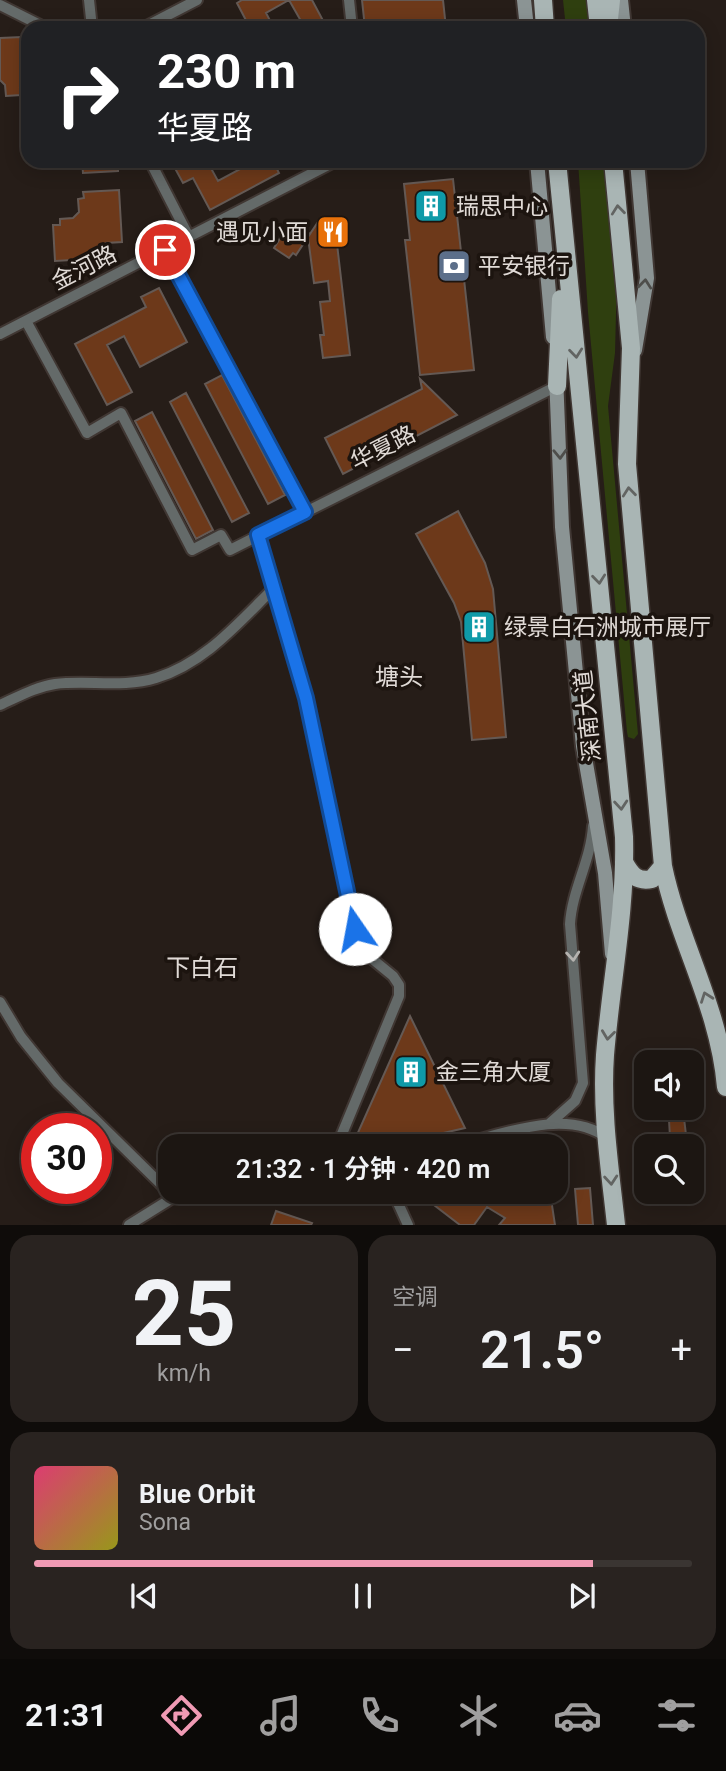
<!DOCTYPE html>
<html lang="zh">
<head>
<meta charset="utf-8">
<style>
  body { margin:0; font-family:Roboto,"Noto Sans SC",sans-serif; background:#292320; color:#f1f3f6; height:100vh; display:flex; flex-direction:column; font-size:26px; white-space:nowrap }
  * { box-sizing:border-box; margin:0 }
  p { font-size:23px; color:#a09f9f }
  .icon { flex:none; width:38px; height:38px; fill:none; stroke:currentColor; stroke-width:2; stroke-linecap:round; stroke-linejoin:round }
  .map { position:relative; height:1225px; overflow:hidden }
  .drawer { display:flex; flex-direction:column; gap:10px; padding:10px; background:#0f0c0a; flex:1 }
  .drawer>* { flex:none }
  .banner { position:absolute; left:21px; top:21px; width:684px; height:147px; border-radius:21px; box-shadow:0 4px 18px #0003,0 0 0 2px #3a3532; background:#202124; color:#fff; overflow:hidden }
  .fabs { position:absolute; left:634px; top:1050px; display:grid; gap:14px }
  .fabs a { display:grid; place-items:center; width:70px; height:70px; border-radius:14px; background:#1c1612; box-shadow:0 4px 18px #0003,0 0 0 2px #3a3532; font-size:35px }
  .speed { position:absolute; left:21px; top:1113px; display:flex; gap:14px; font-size:35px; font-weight:700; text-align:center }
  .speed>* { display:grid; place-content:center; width:91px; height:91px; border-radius:50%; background:#1c1612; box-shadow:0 4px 18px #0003,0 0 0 2px #3a3532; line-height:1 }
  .speed .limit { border:10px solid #d22; background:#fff; color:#111 }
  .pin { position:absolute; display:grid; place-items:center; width:60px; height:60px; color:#fff; margin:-30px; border:4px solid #fff; border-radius:50%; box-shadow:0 2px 7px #0007 }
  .me { position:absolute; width:77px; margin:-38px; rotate:348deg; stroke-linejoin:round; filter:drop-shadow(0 0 5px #0008) }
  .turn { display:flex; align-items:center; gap:24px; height:147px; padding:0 21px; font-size:32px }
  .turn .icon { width:91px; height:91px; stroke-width:2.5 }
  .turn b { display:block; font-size:49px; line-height:60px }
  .big { font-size:52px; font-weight:600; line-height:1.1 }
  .drawer .widget { flex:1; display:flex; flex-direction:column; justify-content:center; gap:10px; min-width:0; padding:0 24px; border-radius:21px; background:#292320 }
  .drawer .dial { align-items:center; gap:0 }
  .dial b { font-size:91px; line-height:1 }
  .song { display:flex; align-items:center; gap:21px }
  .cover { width:84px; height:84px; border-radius:10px; background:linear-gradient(135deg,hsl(340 70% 55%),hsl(60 70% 35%)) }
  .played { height:7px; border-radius:4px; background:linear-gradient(90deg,#f09ab4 85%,#3a3532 85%) }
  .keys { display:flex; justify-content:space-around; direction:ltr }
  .heat { display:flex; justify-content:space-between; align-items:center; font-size:38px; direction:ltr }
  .drawer .tiles { flex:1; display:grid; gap:10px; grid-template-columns:1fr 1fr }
  .widget:last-child { grid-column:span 2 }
  .trip { position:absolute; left:158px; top:1134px; width:410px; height:70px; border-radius:21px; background:#1c1612; box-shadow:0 4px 18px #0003,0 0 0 2px #3a3532; font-weight:600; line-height:70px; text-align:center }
  .menu { display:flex; height:112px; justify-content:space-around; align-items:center; background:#0b0907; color:#a09f9f }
  .menu .icon { width:49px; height:49px }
  .menu .selected { color:#f09ab4 }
  .menu b { font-size:32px; color:#f1f3f6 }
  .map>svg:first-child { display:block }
  .green { fill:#2f3f0f }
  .building { fill:#6d391a; stroke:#645954; stroke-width:2 }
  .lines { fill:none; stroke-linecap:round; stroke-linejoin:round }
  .minor-casing { stroke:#403733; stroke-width:14 }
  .secondary-casing { stroke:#403733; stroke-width:18 }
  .primary-casing { stroke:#403733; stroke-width:21 }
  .minor { stroke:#646a69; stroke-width:10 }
  .secondary { stroke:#8b9494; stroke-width:14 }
  .primary { stroke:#a9b5b4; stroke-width:18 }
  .oneway { stroke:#626462 }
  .oneway2 { stroke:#4e4e4b }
  .oneway3 { stroke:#b5b3b0 }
  .route-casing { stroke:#114b97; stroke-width:18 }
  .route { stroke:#1a73e8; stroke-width:12 }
  .labels { text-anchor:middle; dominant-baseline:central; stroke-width:7; stroke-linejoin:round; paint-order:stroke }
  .poi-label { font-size:23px; fill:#e0dad6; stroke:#1c140f; text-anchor:start }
  .street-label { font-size:23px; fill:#e0dad6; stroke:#1c140f }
  .neighbourhood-label { font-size:24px; fill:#e0dad6; stroke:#1c140f }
</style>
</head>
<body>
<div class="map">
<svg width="726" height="1225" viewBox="0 0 726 1225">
  <rect width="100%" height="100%" fill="#261d18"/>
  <path class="green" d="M563,0H591L594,28H566Z
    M578,161H606L617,274L615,353L608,406L638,734L634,739L628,737L627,732L588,312Z"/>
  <path class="building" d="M242,0H312L327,28H305L289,0L266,13L274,28H250L237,3Z
    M362,0H443L446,28H365Z
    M21,37V43H28V88H20L21,95L6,96L5,85L0,80V38Z
    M82,161H118V171L83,173Z
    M171,161H207L218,181L255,161H273L279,173L210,210L193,178L183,183Z
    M453,179L474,370L420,375L405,240H410L404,184Z
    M119,190L122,242L106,243L107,258L55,261L53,225H60V219L73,218L79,212L78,199L84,198L83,192Z
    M320,219L343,234L337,244L350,355L323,358L320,335H324L320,302L330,301L328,281L314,283L308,237Z
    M296,225L310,234L296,255L293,253L289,258L274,248L282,235L287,239Z
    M159,288L187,342L140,367L124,336L107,345L132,392L107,405L75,344L146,307L141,297Z
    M222,375L285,495L268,504L205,384Z
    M420,379L457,415L343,474L325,438L422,389Z
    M186,393L249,513L232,522L170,402Z
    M152,412L213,530L196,539L135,421Z
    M458,511L485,563L493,589L506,737L472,740L461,622L454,603L416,534Z
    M410,1016L465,1128L387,1146H352Z
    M684,1118L686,1135L670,1137L669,1120Z
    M590,1188L593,1225H578L575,1189Z
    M444,1192L455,1198L460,1192H550L555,1225H499L505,1218L487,1207L474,1225H460L434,1205Z
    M276,1211L312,1223L311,1225H271Z"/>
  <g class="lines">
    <defs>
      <path id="minor" d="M89,0L92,28
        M349,0L352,28
        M0,5L46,28
        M143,28L197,0
        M150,161L189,237
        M165,250L305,512
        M26,321L87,433L121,413L192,550L221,535L230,550L557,386
        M0,334L336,161
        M258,535L306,698L360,949L393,976L399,985V996L337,1146
        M0,705C18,697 35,687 55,684C88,680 123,688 156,678C205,663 238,623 274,588
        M0,1002L21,1037L58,1083L174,1197
        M549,1124L575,1101L583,1083L570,924C572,890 591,860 593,826
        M455,1146C501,1135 566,1107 607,1138
        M393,1192L408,1225
        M129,1225L174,1197L212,1192"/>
      <path id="secondary" d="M524,0L527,28
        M621,0L624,28
        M537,161L553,337
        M635,350L647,278L637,161
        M556,375L562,527L583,746L605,873L612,954"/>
      <path id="primary" d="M543,0L545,28
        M596,0L599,28
        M608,28L611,0
        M557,161L624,837C626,910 611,982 605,1055C601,1111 610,1169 616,1225
        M613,161L631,348L627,464L663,866C679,943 719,1006 726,1087
        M557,386L561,299
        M624,862C631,875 637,882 652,879L663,866"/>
    </defs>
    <use href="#minor" class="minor-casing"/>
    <use href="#secondary" class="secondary-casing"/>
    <use href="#primary" class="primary-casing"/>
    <use href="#minor" class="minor"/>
    <use href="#secondary" class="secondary"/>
    <use href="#primary" class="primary"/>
  </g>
  <defs><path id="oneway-chevron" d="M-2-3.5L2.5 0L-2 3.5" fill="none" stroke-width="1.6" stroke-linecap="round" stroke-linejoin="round" transform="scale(1.75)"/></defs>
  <g class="oneway">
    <use href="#oneway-chevron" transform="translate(618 210) rotate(-96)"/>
    <use href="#oneway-chevron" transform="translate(576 353) rotate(84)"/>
    <use href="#oneway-chevron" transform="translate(629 492) rotate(-96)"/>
    <use href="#oneway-chevron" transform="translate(599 579) rotate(84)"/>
    <use href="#oneway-chevron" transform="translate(621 805) rotate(85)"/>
    <use href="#oneway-chevron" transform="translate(706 997) rotate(-110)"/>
    <use href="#oneway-chevron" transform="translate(608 1035) rotate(97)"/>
    <use href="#oneway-chevron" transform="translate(611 1180) rotate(85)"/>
  </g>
  <g class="oneway2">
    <use href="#oneway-chevron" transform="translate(645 284) rotate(-84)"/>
    <use href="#oneway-chevron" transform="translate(560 454) rotate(88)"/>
  </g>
  <use class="oneway3" href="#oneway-chevron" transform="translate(573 956) rotate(85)"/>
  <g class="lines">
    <defs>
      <path id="route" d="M165,250L305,512L258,535L306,698L355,929"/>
    </defs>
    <use href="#route" class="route-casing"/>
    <use href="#route" class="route"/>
  </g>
  <defs>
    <symbol id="building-square" viewBox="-11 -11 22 22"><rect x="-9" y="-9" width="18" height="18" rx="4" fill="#0f9aa8" stroke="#1c140f"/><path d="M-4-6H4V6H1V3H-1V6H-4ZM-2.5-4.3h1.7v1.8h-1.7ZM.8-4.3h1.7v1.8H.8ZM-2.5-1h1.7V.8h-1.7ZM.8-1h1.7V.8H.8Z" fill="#fff"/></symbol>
    <symbol id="restaurant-square" viewBox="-11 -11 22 22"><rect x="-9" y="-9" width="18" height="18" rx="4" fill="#e8710a" stroke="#1c140f"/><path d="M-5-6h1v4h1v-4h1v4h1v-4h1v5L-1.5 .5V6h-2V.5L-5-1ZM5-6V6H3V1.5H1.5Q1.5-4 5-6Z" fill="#fff"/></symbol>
    <symbol id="bank-square" viewBox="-11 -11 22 22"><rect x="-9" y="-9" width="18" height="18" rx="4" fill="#5c6f8a" stroke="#1c140f"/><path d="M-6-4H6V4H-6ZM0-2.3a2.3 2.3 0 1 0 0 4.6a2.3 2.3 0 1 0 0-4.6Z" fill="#fff"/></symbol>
  </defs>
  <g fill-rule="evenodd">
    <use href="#building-square" x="412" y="187" width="38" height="38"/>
    <use href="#restaurant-square" x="314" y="213" width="38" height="38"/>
    <use href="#bank-square" x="435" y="247" width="38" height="38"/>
    <use href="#building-square" x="460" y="608" width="38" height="38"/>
    <use href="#building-square" x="392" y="1053" width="38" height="38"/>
  </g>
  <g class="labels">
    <g class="poi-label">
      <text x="456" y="206">瑞思中心</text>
      <text x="308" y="232" text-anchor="end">遇见小面</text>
      <text x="478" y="266">平安银行</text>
      <text x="504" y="627">绿景白石洲城市展厅</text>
      <text x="436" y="1072">金三角大厦</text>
    </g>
    <g class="street-label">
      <text transform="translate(84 268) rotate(-27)">金河路</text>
      <text transform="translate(383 448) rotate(-27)">华夏路</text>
      <text transform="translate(588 716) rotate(-96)">深南大道</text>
    </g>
    <g class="neighbourhood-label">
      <text x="399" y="677">塘头</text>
      <text x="202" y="968">下白石</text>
    </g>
  </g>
</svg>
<div class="fabs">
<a><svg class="icon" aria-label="sound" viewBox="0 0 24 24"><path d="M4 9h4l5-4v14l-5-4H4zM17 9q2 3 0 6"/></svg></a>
<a><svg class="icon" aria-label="search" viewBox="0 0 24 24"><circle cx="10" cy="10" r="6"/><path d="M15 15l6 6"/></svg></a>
</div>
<div class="speed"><div class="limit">30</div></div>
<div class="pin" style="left:165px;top:250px;background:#d93025"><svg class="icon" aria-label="arrive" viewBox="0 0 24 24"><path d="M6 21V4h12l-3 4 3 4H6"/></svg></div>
<svg class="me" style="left:355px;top:929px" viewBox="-20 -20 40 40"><circle r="19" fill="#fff"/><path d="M0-13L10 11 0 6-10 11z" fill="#1a73e8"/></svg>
<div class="trip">21:32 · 1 分钟 · 420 m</div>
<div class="banner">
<div class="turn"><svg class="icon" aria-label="right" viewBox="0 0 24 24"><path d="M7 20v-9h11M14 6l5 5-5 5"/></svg><div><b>230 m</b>华夏路</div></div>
</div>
</div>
<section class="drawer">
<div class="tiles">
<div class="widget dial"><b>25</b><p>km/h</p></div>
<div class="widget"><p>空调</p>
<div class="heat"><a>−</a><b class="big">21.5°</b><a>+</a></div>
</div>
<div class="widget">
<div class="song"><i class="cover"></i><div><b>Blue Orbit</b><p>Sona</p></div></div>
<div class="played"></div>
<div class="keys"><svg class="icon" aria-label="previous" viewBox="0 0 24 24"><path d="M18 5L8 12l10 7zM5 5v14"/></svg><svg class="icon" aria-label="pause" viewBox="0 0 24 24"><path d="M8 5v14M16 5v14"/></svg><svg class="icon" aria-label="next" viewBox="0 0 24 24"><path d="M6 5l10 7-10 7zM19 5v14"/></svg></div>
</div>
</div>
</section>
<nav class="menu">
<b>21:31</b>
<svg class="icon selected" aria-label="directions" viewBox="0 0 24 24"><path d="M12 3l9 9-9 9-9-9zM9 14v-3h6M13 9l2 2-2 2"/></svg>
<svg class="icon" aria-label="music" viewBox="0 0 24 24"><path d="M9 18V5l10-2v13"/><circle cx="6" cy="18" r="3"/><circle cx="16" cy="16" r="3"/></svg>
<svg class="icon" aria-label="phone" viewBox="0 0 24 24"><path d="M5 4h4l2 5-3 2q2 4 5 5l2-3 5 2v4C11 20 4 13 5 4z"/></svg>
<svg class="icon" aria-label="climate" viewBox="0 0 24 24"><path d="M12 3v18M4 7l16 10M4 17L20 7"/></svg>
<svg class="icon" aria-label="car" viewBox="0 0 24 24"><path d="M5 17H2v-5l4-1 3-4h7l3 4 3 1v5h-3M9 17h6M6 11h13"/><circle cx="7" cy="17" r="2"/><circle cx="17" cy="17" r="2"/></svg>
<svg class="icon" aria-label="filters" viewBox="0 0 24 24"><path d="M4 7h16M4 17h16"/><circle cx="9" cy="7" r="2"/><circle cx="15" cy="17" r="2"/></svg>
</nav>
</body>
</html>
